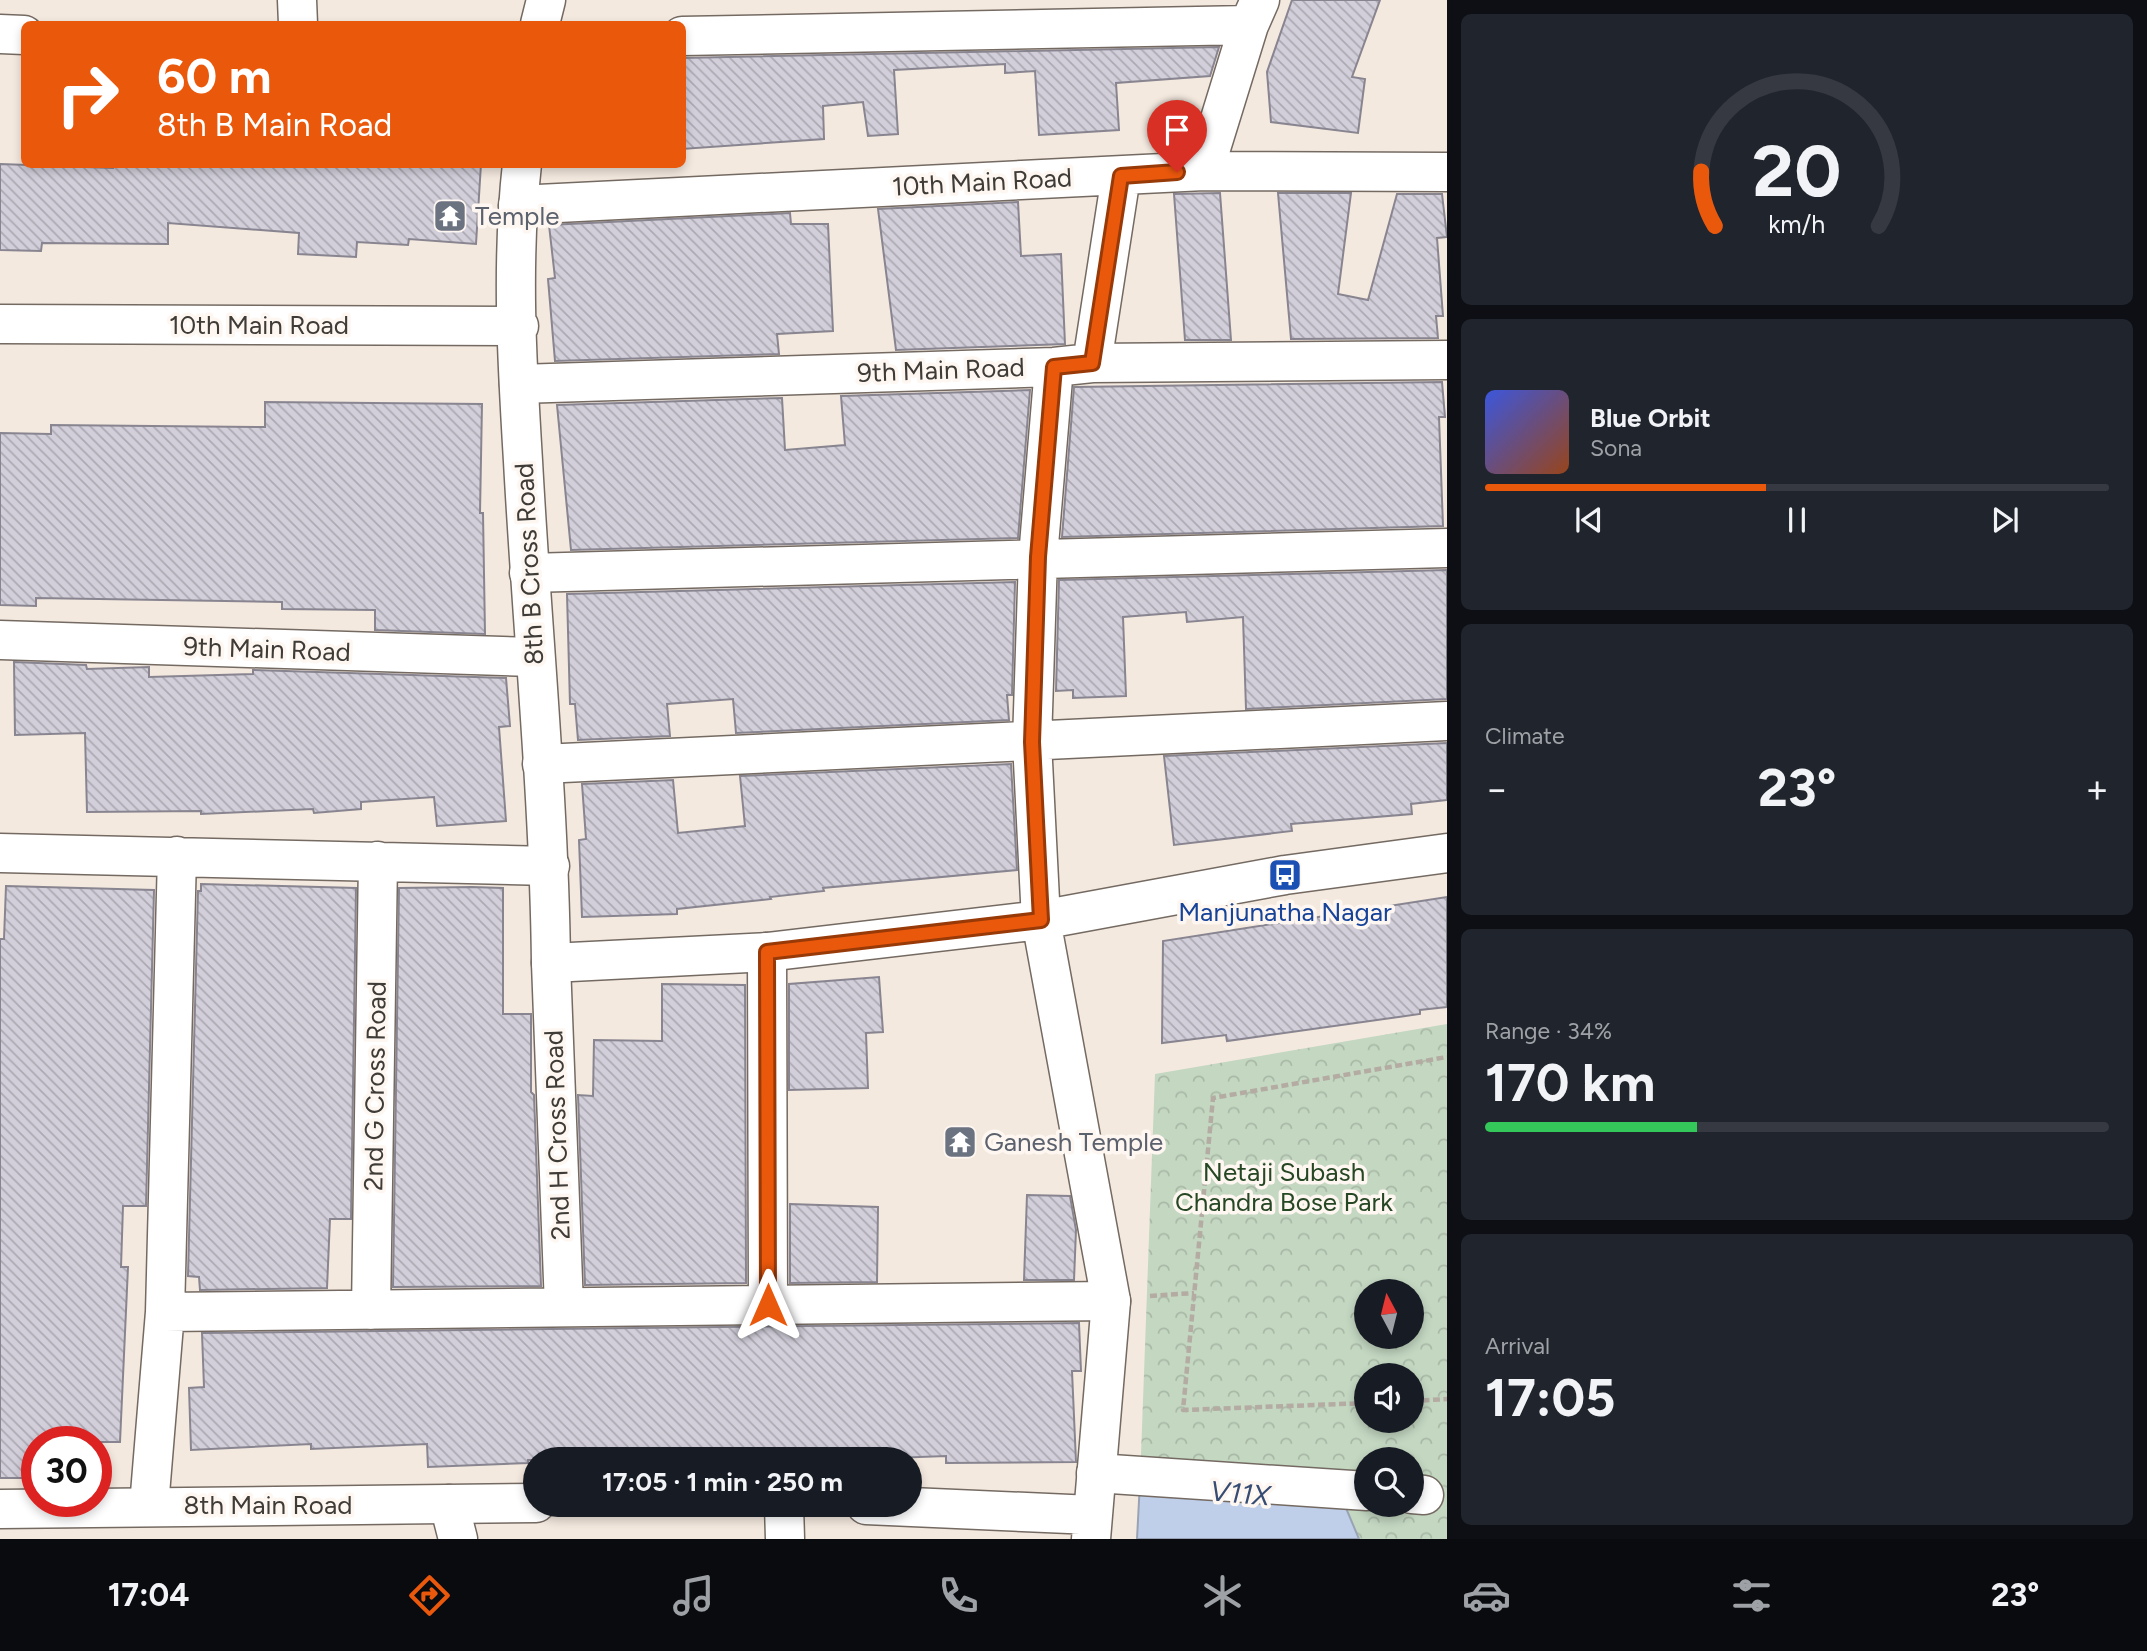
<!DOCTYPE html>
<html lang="en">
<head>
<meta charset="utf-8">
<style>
  body { margin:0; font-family:Figtree,sans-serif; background:#20242c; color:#f1f3f6; height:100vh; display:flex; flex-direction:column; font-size:26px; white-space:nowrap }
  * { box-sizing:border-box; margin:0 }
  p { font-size:23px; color:#9ea1a6 }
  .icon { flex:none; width:38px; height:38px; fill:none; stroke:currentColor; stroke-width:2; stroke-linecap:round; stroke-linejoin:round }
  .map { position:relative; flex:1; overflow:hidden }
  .side { display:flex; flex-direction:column; gap:14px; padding:14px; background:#0d0f14; width:700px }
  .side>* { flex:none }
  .hud { position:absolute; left:21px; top:21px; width:665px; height:147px; border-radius:10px; box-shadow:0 4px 10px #0003; background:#ea580c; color:#fff; overflow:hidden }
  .needle { width:46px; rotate:353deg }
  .fabs { position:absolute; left:1354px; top:1279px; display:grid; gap:14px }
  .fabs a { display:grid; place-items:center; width:70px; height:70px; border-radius:50%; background:#171b24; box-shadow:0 4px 10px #0003; font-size:35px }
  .speed { position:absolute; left:21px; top:1426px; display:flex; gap:14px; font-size:35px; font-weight:700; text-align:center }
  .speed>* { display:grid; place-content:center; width:91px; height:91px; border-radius:50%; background:#171b24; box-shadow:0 4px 10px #0003; line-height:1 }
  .speed .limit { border:10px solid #d22; background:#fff; color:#111 }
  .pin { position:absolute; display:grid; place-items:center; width:60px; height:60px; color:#fff; margin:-72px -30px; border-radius:50% 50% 50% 0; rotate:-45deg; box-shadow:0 0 7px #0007 }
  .pin .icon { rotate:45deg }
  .me { position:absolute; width:77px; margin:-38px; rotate:0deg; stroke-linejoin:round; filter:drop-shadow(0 0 5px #0008) }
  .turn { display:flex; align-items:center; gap:24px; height:147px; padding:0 21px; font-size:32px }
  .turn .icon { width:91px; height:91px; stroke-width:2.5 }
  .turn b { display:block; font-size:49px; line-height:60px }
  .big { font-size:52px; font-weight:700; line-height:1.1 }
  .side .card { flex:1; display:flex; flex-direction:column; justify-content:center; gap:10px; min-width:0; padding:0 24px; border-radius:10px; background:#20242c }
  .side .dial { align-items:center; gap:0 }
  .dial svg { height:182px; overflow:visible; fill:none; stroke:#363941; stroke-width:7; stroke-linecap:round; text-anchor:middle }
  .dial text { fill:#f1f3f6; stroke:none }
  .song { display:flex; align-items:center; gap:21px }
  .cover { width:84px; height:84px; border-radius:10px; background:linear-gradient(135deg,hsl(230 70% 55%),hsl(20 70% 35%)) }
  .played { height:7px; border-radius:4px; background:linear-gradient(90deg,#ea580c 45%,#363941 45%) }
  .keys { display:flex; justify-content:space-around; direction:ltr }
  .heat { display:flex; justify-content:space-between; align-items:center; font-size:38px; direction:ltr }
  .charge { height:10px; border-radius:5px; background:linear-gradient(90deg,#34c759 34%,#363941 0) }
  .trip { position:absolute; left:523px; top:1447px; width:399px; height:70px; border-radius:35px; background:#171b24; box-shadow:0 4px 10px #0003; font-weight:700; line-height:70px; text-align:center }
  .tab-bar { display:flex; height:112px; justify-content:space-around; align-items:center; background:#090b0e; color:#9ea1a6 }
  .tab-bar .icon { width:49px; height:49px }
  .tab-bar .active { color:#ea580c }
  .tab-bar b { font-size:32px; color:#f1f3f6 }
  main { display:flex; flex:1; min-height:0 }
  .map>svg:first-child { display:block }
  .park { fill:url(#park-crowns); fill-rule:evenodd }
  .water { fill:#c0cfe9; stroke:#99a3b4; stroke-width:2 }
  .building { fill:url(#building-back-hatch); stroke:#888590; stroke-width:2 }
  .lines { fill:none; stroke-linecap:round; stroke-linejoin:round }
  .minor-casing { stroke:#746a62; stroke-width:41 }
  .tertiary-casing { stroke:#746a62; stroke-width:41 }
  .path { stroke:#b4aba3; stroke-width:4.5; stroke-dasharray:7 3.5; stroke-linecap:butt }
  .minor { stroke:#fff; stroke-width:38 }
  .tertiary { stroke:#fff; stroke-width:38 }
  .route-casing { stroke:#983908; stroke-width:18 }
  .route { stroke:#ea580c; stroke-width:12 }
  .labels { text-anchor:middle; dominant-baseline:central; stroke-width:7; stroke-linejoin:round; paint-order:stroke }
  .street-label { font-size:26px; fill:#3f3b37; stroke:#fef7f1 }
  .worship-label { font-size:26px; fill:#5b616d; stroke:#fef7f1; text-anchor:start }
  .transit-label { font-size:26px; fill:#164399; stroke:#fef7f1 }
  .park-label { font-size:26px; fill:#264724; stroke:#fef7f1 }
  .water-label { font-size:28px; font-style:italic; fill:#364c73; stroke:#fef7f1 }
</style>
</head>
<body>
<main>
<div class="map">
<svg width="1447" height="1539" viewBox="0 0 1447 1539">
  <defs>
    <pattern id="park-crowns" width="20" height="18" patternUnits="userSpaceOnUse" patternTransform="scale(1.75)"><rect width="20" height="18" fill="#c3d7c1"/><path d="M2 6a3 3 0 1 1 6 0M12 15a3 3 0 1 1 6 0" fill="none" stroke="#a9b9a6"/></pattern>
    <pattern id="building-back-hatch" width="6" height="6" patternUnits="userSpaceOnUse" patternTransform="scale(1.75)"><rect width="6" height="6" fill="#d2cfdb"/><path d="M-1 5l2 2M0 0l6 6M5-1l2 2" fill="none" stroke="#aca9b2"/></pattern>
  </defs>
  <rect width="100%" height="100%" fill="#f4e9df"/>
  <path class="park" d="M1447,1024V1539H1359L1346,1508L1140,1482L1155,1074ZM1367,1292H1412V1337H1367ZM1367,1376H1412V1421H1367ZM1367,1460H1412V1505H1367Z"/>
  <path class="water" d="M1140,1482L1346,1508L1359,1539H1137Z"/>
  <path class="building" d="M1292,0H1380L1352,77L1365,79L1358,133L1271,122L1267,72Z
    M1219,47L1210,76L1116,83L1119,130L1039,135L1035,71L1005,73V64L894,70L898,134L868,136L863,102L823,106L824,139L682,149V58Z
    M0,164L113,168V164H481L476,244L409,239L408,245L357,242L356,257L298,254L299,233L168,223V244L42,243L41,251L0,250Z
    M1220,193L1231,340H1185L1174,194Z
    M1278,193H1351L1338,294L1368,300L1397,194H1442L1447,237L1437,238L1443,316H1436L1438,338L1291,339Z
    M1018,202L1021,256L1061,254L1065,344L896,350L878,209Z
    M790,213L791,224H828L833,331L777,334L779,354L555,361L548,279L555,278L549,225Z
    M1442,382L1445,417H1439L1443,526L1062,537L1074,387Z
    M1030,390L1018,538L571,550L557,405L782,398L785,450L845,445L841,396Z
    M265,402L482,404L480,513H483L485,634L375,630V610L282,609V602L36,598V606L0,605V433L51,434V425L265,427Z
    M1447,570V699L1246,709L1243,617L1187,622L1186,612L1123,617L1126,696L1073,698V690L1056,691L1059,580Z
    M1015,582L1012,695H1007L1009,720L736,733L733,699L667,704L670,736L578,740L575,704H570L567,594Z
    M14,662L86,665L87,669L149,667V677L253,674V670L506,678L510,726L499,727L506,821L437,826L434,797L361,802V809L314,813L313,809L201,814V811L87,812L85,733L15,735Z
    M1447,743V800L1411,804L1412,814L1291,824L1292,831L1174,845L1164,756Z
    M1011,764L1017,870L823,888L824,891L770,897L771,899L677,909V914L582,917L579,840L586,839L582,784L673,780L678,833L745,826L740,776Z
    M201,884L356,888L351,1219H330L327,1288L200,1290L199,1277L188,1276L198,891H201Z
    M6,886L154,890L146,1206H123L121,1267H128L120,1442H37V1478H0V939H4Z
    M472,887L503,888V1014H531V1092L534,1095L541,1286L393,1287L399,888Z
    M1447,897V1007L1420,1010V1014L1227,1041L1226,1035L1162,1043L1163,941Z
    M879,977L883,1032L866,1033L868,1088L789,1090V984Z
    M662,984L745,985L746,1283L585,1285L578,1095L593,1096L594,1040L662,1041Z
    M1027,1195L1070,1196L1076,1230L1074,1280H1024Z
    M790,1204L878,1207L877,1282L790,1283Z
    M1079,1323L1081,1371H1072L1076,1462L946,1463V1456L893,1458V1449L705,1460H528V1463L428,1467L427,1444L311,1449V1444L191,1450L189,1388L204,1387L202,1333Z"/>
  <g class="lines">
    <defs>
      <path id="minor" d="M297,0L298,24
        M0,34L24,35
        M682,36L1249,25
        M1204,171L1249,25L1260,0
        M518,205L1204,171L1447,172
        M1092,363L1121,176
        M519,384L1054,367L1092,363L1447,360
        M529,573L1447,548
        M0,640L533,657
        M542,764L1447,721
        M0,853L550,866
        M1041,920L1032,742L1038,557L1054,367
        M767,952L768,1305
        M551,963L564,1307
        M371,1310L378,861
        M165,1312L1111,1301
        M1096,1473L1367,1491
        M1412,1494L1424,1495
        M449,1504L458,1539
        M784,1505L785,1539
        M149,1506L165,1312L177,856"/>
      <path id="tertiary" d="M540,24L546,0
        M522,164C511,262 517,363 523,461C532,628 549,796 551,963L767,952L1041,920L1285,875L1447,853
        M0,324L519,326
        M1041,920L1111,1301L1091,1539
        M866,1505L1092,1515
        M0,1509L536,1503"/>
    </defs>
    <use href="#minor" class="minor-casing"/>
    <use href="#tertiary" class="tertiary-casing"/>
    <path class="path" d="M1150,1296L1194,1293
      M1412,1401L1447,1399
      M1367,1403L1183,1410L1213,1098L1447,1057"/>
    <use href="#minor" class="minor"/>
    <use href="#tertiary" class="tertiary"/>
  </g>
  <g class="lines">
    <defs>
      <path id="route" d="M768,1305L767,952L1041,920L1032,742L1038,557L1054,367L1092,363L1121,176L1177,172"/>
    </defs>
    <use href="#route" class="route-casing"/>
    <use href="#route" class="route"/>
  </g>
  <defs>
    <symbol id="temple-square" viewBox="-11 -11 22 22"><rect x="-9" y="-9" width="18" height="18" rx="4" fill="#6b7280" stroke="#fef7f1"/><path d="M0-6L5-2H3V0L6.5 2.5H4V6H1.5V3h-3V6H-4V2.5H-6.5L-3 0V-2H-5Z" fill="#fff"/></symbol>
    <symbol id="bus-square" viewBox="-11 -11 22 22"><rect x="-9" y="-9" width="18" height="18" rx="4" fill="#1a4fb4" stroke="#fef7f1"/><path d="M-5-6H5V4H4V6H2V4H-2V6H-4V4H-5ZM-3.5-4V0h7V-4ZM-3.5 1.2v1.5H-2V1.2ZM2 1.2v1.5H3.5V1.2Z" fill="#fff"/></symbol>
  </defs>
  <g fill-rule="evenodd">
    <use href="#temple-square" x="431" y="197" width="38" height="38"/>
    <use href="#bus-square" x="1266" y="856" width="38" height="38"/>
    <use href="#temple-square" x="941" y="1123" width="38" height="38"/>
  </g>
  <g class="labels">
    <g class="street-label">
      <text transform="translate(982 182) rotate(-3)">10th Main Road</text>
      <text x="259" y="325">10th Main Road</text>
      <text transform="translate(941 370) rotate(-2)">9th Main Road</text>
      <text transform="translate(529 564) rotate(-93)">8th B Cross Road</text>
      <text transform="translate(267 649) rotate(2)">9th Main Road</text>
      <text transform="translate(375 1086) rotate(-89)">2nd G Cross Road</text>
      <text transform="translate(557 1135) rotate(-92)">2nd H Cross Road</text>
      <text x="268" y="1505">8th Main Road</text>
    </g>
    <g class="worship-label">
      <text x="475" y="216">Temple</text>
      <text x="984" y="1142">Ganesh Temple</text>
    </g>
    <g class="transit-label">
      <text x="1285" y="912">Manjunatha Nagar</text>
    </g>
    <g class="park-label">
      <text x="1284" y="1172">Netaji Subash<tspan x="1284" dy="30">Chandra Bose Park</tspan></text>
    </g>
    <g class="water-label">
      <text transform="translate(1240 1493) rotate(5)">V11X</text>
    </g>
  </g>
</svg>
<div class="fabs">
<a><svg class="needle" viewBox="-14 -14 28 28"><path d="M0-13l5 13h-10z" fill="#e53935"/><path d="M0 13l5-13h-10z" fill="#9ea1a6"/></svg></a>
<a><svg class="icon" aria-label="sound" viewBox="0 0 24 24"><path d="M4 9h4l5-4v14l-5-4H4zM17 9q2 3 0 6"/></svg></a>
<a><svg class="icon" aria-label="search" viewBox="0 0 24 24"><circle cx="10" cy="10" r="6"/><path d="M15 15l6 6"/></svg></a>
</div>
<div class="speed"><div class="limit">30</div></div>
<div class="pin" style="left:1177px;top:172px;background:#d93025"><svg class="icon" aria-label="arrive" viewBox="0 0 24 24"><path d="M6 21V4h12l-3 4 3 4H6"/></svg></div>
<svg class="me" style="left:768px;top:1305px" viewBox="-20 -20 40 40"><path d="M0-17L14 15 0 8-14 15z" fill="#ea580c" stroke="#fff" stroke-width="4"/></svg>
<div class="trip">17:05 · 1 min · 250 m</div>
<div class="hud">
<div class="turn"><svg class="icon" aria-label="right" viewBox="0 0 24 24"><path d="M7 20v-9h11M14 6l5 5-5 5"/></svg><div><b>60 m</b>8th B Main Road</div></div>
</div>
</div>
<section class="side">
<div class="card dial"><svg viewBox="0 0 100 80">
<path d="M14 69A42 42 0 1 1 86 69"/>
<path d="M14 69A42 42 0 0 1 8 45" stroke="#ea580c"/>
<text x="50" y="56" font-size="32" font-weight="700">20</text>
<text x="50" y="72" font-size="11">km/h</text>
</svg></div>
<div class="card">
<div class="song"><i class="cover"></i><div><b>Blue Orbit</b><p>Sona</p></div></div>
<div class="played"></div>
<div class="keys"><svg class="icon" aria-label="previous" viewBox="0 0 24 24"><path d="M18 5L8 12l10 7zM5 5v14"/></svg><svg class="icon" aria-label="pause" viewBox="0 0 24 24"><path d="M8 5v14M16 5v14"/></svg><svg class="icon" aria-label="next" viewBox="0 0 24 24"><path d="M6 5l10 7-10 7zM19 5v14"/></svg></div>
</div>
<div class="card"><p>Climate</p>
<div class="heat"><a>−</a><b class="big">23°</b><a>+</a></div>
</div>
<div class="card"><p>Range · 34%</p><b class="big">170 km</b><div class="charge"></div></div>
<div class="card"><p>Arrival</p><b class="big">17:05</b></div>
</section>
</main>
<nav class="tab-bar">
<b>17:04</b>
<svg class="icon active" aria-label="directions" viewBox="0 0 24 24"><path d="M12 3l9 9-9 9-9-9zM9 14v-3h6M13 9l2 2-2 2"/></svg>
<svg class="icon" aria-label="music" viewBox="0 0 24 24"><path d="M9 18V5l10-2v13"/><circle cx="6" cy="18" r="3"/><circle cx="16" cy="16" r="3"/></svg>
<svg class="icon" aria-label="phone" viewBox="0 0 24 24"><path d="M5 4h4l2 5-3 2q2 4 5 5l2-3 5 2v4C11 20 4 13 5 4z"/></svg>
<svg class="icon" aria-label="climate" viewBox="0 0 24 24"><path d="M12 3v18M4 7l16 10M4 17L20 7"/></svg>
<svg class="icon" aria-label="car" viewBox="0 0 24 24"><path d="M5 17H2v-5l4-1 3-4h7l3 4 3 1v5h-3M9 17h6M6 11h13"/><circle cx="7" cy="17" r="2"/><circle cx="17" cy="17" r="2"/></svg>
<svg class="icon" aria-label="filters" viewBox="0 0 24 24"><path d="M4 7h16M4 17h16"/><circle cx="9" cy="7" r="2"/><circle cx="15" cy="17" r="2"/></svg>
<b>23°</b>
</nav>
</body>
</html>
